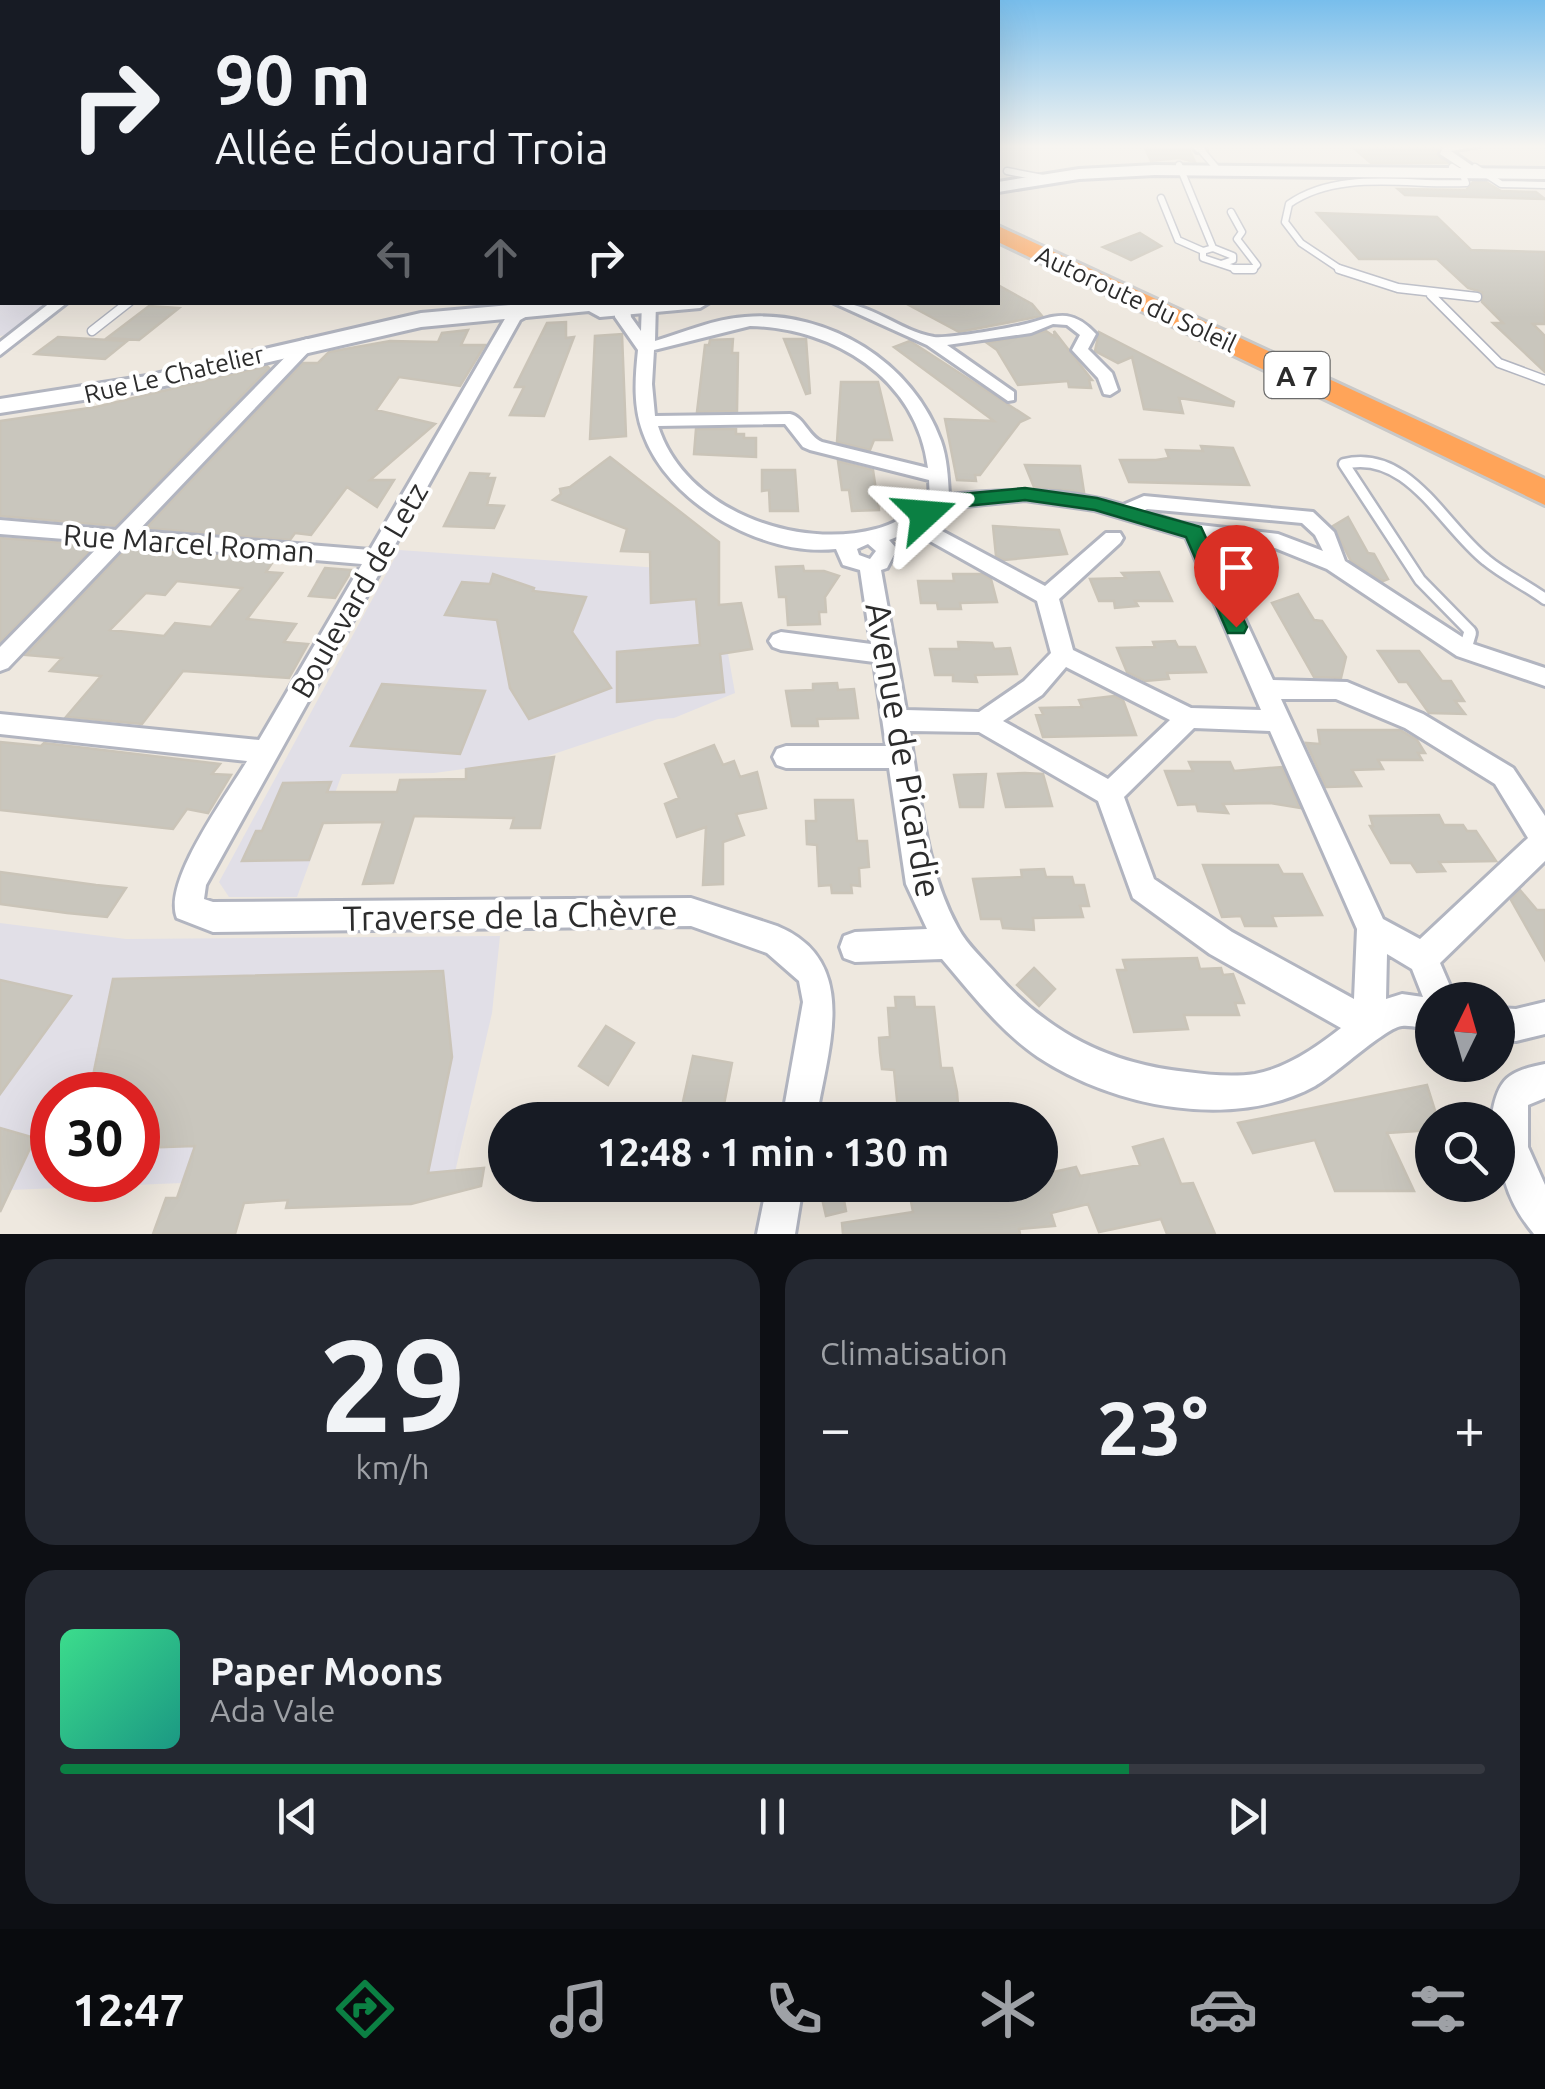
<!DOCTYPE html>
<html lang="fr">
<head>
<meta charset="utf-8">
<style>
  body { margin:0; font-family:Ubuntu,sans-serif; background:#242831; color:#f1f3f6; height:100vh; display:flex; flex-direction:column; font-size:38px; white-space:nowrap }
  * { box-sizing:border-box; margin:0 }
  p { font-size:32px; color:#9ea1a6 }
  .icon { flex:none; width:55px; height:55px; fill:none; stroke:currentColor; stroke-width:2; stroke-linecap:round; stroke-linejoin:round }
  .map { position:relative; height:1234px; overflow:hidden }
  .sheet { display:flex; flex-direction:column; gap:25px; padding:25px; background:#0d0f14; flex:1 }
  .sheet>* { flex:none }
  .top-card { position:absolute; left:0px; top:0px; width:1000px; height:305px; box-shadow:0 10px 40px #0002; background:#171b24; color:#f1f3f6; overflow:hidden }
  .needle { width:65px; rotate:5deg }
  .buttons { position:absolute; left:1415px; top:982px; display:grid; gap:20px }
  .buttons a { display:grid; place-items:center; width:100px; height:100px; border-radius:50%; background:#171b24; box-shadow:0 10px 40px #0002; font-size:50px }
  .speed { position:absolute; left:30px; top:1072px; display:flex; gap:20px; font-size:50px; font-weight:700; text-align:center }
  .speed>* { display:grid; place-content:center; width:130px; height:130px; border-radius:50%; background:#171b24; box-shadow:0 10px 40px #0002; line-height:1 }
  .speed .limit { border:15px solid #d22; background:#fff; color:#111 }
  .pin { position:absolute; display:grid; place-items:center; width:85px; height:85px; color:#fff; margin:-102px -42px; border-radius:50% 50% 50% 0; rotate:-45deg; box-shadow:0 0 10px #0007 }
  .pin .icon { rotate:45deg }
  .me { position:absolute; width:110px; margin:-55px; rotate:71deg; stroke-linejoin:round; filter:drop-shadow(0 0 8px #0008) }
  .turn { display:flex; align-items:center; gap:35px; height:210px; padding:0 50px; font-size:45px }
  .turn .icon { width:130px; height:130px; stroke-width:2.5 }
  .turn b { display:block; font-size:70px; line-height:85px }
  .lanes { display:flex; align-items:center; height:95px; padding:0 50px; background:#0003; justify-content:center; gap:50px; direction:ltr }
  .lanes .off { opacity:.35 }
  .big { font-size:75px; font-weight:700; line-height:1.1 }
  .sheet .tile { flex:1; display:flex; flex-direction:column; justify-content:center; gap:15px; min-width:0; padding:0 35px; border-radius:30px; background:#242831 }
  .sheet .dial { align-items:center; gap:0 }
  .dial b { font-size:130px; line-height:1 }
  .song { display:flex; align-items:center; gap:30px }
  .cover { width:120px; height:120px; border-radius:15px; background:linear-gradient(135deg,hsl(150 70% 55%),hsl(170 70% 35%)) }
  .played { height:10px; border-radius:5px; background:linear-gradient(90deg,#0b8043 75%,#363941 75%) }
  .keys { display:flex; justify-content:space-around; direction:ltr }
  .heat { display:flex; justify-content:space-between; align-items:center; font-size:55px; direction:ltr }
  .sheet .tiles { flex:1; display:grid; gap:25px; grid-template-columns:1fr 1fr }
  .tile:last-child { grid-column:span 2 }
  .trip { position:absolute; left:488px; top:1102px; width:570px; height:100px; border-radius:50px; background:#171b24; box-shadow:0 10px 40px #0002; font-weight:700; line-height:100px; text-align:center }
  .tab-bar { display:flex; height:160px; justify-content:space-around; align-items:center; background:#090b0e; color:#9ea1a6 }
  .tab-bar .icon { width:70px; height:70px }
  .tab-bar .active { color:#0b8043 }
  .tab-bar b { font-size:45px; color:#f1f3f6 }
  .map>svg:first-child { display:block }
  .industrial { fill:#e1dfe7; fill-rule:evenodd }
  .building { fill:#c9c6bd; stroke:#cac4b8; stroke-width:2.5; fill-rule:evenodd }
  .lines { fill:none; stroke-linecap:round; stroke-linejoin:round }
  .service-far3-casing { stroke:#b2b5c0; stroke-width:9 }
  .service-far2-casing { stroke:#b2b5c0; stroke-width:11 }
  .service-far1-casing { stroke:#b2b5c0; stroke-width:15 }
  .service-casing { stroke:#b2b5c0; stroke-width:18 }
  .minor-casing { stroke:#b2b5c0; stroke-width:6 }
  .secondary-casing { stroke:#b2b5c0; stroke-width:6 }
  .motorway-casing { stroke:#c8c8c8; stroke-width:6 }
  .service-far3 { stroke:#fff; stroke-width:6 }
  .service-far2 { stroke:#fff; stroke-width:8 }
  .service-far1 { stroke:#fff; stroke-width:10 }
  .service { stroke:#fff; stroke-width:12 }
  .minor { fill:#fff; fill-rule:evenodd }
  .secondary { fill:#fff; fill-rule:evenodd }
  .motorway { fill:#ffa459; fill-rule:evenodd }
  .route { fill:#0b8043; stroke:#07532c; stroke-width:2.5 }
  .labels { text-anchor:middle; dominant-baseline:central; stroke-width:8; stroke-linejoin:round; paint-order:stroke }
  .far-street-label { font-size:25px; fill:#2c2c2c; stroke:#fff }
  .shield { fill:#fff; stroke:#6b6b6b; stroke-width:2.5 }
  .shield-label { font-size:28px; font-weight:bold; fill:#2c2c2c }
  .street-label { font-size:30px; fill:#2c2c2c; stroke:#fff }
  .near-street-label { font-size:35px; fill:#2c2c2c; stroke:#fff }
</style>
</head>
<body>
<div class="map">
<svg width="1545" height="1234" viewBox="0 0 1545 1234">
  <rect width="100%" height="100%" fill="#eee8df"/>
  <path class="industrial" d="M0,257L2,302L49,303L9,334L0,336Z
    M399,550L718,572L719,603L735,693L674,718L658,719L539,759L434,773L342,774L297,897H229L219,882Z
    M0,923L126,939L500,936L492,1013L455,1172L10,1190L0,1182ZM52,1095H138V1180H52Z"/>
  <path class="building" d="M1351,146H1440L1436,155L1447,163H1371Z
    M1145,148L1189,149L1195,162L1179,158L1151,161Z
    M1473,182H1486L1501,191L1536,192L1545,199L1405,195L1398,189L1466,190Z
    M1317,213L1437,217L1471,250L1545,252V324H1533L1545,336V372L1493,323H1503L1482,302V292L1468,288L1437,259H1359Z
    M1140,233L1161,246L1131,260L1103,247Z
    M998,285L1032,304L1042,316L959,332L903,302H998Z
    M149,306L179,308L139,340L107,338Z
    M566,322V338L574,337L544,416L510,415L524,387H515L547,323Z
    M468,330L461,345H485L460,386L399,377L376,410L435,424L370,480H394L377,507L347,487L311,535L295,533L290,540L146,528L303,363H318L329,352L390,341L438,342L442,333Z
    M1046,331L1055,337L1054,331L1092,380H1089L1091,388L1069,387L1068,381L1018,385L997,350L987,343Z
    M1099,332L1234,402L1233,406L1179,398L1183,413L1144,409L1132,357L1118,363L1095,351Z
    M622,334L626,436L590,439L595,336Z
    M58,337L127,341L105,359L35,354Z
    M733,339L732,353H738L737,411L697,412L705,345H709L710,340Z
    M784,339H806L810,393L806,394Z
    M910,341L1029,418L1020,422L980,475H975L976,481L957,480L945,419L994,421L894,347Z
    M267,366L269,368L115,526L0,516V421L96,407Z
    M841,382H878L892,440H874L870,450L837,442Z
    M696,429H736V434H744V438H756V457L694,454Z
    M1201,446L1233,448L1249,485L1129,482L1120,460H1156L1169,458L1166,450L1203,451Z
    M610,457L719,542V605L741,603L752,649L720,654L724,692L617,702V652L700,645L696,599L651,603L650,552L621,551L627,529L553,500L561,494L560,489L570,487Z
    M838,461L873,470L879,510L852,511L849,490H842Z
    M1025,465L1080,466L1084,492L1034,487Z
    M762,470H795L798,511H770L769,490L762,491Z
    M470,473L489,474L487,478H495L487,505L504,506L494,528L444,526Z
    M1348,517L1368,553L1374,554L1388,579L1383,581L1351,561L1333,526Z
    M993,526L1059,530L1067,554L1004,560L996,556Z
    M0,538L95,545L0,642Z
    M127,548L274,560L266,572L282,573L247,619L296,624L284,642L308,644L289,678L183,671L142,724L66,717L101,676L50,671L62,658L26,655ZM177,581L242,588L211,627L175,623L164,636L110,630L146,593L165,595Z
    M803,566L804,571H824L839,576L825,597L826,612H819L820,624L788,625L786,597H779L776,567Z
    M325,568L352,570L335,598L309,596Z
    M1159,572L1172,601H1135L1138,606L1115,608L1114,601H1099L1090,579L1126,578L1122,573Z
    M493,574L534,588L533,591L586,597L572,632L611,688L529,719L510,688L497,620L445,615L462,582L490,584Z
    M953,574H982L991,579L997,602L960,603L961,609H938L937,603H921L918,581H954Z
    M1298,594L1314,620L1322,621L1346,657L1341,678L1314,677L1272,603Z
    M1175,641L1178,647H1195L1206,672L1167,673L1169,679L1145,681L1127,672L1117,648L1155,647L1153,642Z
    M958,642L992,643L994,649L1010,648L1017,674L975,675L977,682L953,681V675H935L930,649H959Z
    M1378,651H1419L1442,681H1451L1464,701H1455L1465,714L1429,713L1407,682H1399Z
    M837,683L838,690L854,689L858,718L817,719L818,726H792L786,691L813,690V684Z
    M382,684L485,691L460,754L351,746Z
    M1114,696L1123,700L1136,735L1043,737L1036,715L1043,714L1040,708L1082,707L1079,700Z
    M1318,730H1400L1417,740L1425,753H1418L1422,760H1378L1383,769L1352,770L1361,786L1326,787L1306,743L1320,744Z
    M0,742L41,746L44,743L220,764L212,774L231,775L208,813L187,809L173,829L0,810Z
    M714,745L723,765L734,761L740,777L757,772L766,808L736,814L744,835L723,842V884L703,885L706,827L677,837L665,804L679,798L665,764Z
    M554,757L540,828H511L514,818L414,816L393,883L363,884L383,822L323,823L309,860L242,861L256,831H262L283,783L331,782L327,792H397L400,780L466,779V769Z
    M1189,762H1230L1234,771L1282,767L1300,808L1270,803L1223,804L1228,813L1198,811L1196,804L1178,805L1165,771H1193Z
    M1025,773L1043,774L1052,806L1006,807L998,774Z
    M986,774L983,807H960L954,775Z
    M815,800H853L857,841H867L869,867L859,868L860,886L851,885L852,893H832L831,885L819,886L817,845L807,844L806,821H816Z
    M1439,815L1444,825H1463L1467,831H1476L1496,861L1439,862L1445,871L1417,872L1411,863H1391L1370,826H1373L1370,816Z
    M1203,865H1278L1283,874H1302L1322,915L1272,916L1276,926H1245L1241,916L1222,917Z
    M1044,869L1046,877H1072L1074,885H1084L1089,906H1080L1083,917L1033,918L1034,930L1003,928L1001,919H981L973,879L1022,877L1021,870Z
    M0,872L96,885L126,888L107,917L67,913L0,904Z
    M1520,890L1537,910H1545V960L1511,900Z
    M1197,958L1200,969L1221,968L1223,975L1233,974L1244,1003H1235L1239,1015H1184L1188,1029L1134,1032L1117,970H1126L1123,960Z
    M1034,968L1055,989L1039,1006L1017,985Z
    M443,971L452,1057L428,1173L484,1168L481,1186L411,1204L286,1208L288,1200L244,1203L235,1234H153L166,1198H177L195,1146L138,1148V1095H89L113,979Z
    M0,980L71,996L0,1094Z
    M895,997H914L915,1007H934L941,1068H952L957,1092L958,1105H946L948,1120H899L894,1070L882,1069L880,1053L879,1038L890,1037L888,1008H896Z
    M606,1026L634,1043L608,1085L579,1066Z
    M693,1056L732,1063L721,1120H679Z
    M1427,1085L1438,1120H1432V1130L1387,1133L1414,1191H1335L1315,1140L1253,1153L1238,1123Z
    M0,1128L35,1138L0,1212Z
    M1163,1139L1181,1184L1193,1183L1215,1234H1167L1161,1219L1099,1232L1088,1204L1051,1213L1055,1226L1019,1229L1020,1234H843L842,1223L913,1212L910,1196L963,1185H1040V1175L1076,1167L1080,1176L1140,1165L1133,1147Z
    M842,1189L846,1211L826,1216L821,1194Z"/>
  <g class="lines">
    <defs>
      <path id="service-far3" d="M1201,150L1218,170
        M1179,165L1213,248L1203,251V258L1236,269H1253L1257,265L1237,239L1242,232L1231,212
        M1475,167L1501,184L1545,185
        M1007,171L1043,178
        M1161,198L1178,240L1203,251
        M1213,248L1233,256V260L1221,264
        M1343,271L1301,243L1285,222L1289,204C1339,169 1409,186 1466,183L1462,173L1452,167"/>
      <path id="service-far2" d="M1235,269H1253
        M1339,269L1398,288L1477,297
        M1431,295L1499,363L1545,380
        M92,331L129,302"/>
      <path id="service-far1" d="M1469,635L1470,631L1420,580L1344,464C1408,448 1443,526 1486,560C1504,575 1526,585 1545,599"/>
      <path id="service" d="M1465,650L1470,633"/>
      <path id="minor" d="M1192,146H1203L1206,150L1197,152Z
        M1444,146H1479L1451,151L1480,171V175H1472L1440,154Z
        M51,302H68L0,355V342Z
        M615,302H629L631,317L641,331L642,302H656L655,341C685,332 714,319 745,317C828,310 913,362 941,441C947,458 948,477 949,495C1011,489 1063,487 1123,505L1144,496L1313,512L1334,532L1345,561L1473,644L1545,668V686L1457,656L1327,569L1275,548L1208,540L1273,680L1347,682L1423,714L1513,768L1545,816V861L1440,963L1456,1000H1432V1030C1423,1029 1412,1025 1402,1026C1386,1027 1335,1075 1315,1086C1233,1131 1113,1107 1038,1057C1000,1031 972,994 942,959L855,962L844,958L840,947L844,936L855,932L927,929L906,884L889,768H786L777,765L773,757L777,749L786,746H886L874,662L781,650L773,647L769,641L773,635L781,632L871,644L860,570L843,565L836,549C764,557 668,504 643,433C633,406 635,379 638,350L615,317ZM750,326C834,328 917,378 928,468L822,442C808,436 804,417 790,414L655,416L652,384L654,350ZM785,424L803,447L810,450L929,480L930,500C913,511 897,524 876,529C798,550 685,511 658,426ZM1025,500L1095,510L1186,537L1261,710L1191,708L1073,650L1059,599L1120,543L1123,538L1120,533H1106L1045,586L925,522L945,508ZM1147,509L1302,523L1315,535L1323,551L1278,534L1182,523L1143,511ZM912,531L1037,601L1051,653L1024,681L979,712L906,710L881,570L887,568L897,549L889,540ZM868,544L876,551L870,559L859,555L857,549ZM1066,667L1170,720L1108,779L1003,721L1042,695ZM1281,699H1336L1405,728L1495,784L1528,838L1420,939L1383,919ZM1194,728L1270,731L1357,929L1354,999L1232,932L1154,879L1124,797ZM909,731L979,732L1098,801L1133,898L1210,954L1341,1028C1317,1047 1287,1068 1255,1074C1234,1077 1208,1075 1187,1072C1109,1064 1049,1033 997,975C984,960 967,945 958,928C925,868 921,798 909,731ZM1387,954L1412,969L1423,997L1402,994L1386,999Z
        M832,302C872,302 898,331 934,337C948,339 1011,328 1026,324C1057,316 1070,307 1096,334L1088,349L1112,373L1118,390L1110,395L1104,394L1098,378L1072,350L1080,335L1067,325L1053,324L1031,333L947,345L1014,392V400L1008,401L927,345Z
        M529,305L541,308L520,320L206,885L204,899L213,902L691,898L777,926C862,961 827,1050 816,1120H782L803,1002L799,981L767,953L691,926L213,932L177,918C162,882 227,795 247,761L0,734V714L259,740L362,564L126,544L8,668L0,671V647L103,542L0,534V520L116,530L301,341L307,339L315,344L313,347L138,531L370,550L506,317Z
        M1545,1002V1034L1516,1041L1498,1040V1008L1516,1009Z
        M1545,1064V1098L1528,1105V1147L1545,1185V1234H1534C1504,1198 1498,1165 1498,1120H1492V1115C1498,1078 1509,1071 1545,1064Z
        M767,1185H803L795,1234H757Z"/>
      <path id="secondary" d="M1155,165L1545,169V179L1155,175L1079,179L998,192V182L1079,169Z
        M543,302H710L700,308L600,317L589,311L421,327L147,390L0,413V399L147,376L421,313Z"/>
      <path id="motorway" d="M998,226L1545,479V505L998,242Z"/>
    </defs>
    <use href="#service-far3" class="service-far3-casing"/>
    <use href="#service-far2" class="service-far2-casing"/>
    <use href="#service-far1" class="service-far1-casing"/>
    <use href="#service" class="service-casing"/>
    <use href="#minor" class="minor-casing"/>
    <use href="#secondary" class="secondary-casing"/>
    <use href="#motorway" class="motorway-casing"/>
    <use href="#service-far3" class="service-far3"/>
    <use href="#service-far2" class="service-far2"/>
    <use href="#service-far1" class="service-far1"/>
    <use href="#service" class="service"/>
    <use href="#minor" class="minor"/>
    <use href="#secondary" class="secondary"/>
    <use href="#motorway" class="motorway"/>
  </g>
  <linearGradient id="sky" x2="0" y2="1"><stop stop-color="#78beec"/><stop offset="0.46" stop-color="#f7f5f1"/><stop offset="1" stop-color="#f7f5f1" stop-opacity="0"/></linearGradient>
  <rect width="1545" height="318" fill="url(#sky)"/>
  <path class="route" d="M1025,488L1097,498L1201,527L1247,627L1244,633H1228L1186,537L1095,510L1025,500L946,508L925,520L915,514L940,496Z"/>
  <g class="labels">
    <g class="far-street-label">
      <text transform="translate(1136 299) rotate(25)">Autoroute du Soleil</text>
      <text transform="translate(174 374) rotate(-13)">Rue Le Chatelier</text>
    </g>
    <rect class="shield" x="1264.5" y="352" width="65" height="46" rx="8"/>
    <g class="shield-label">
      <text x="1297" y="375">A 7</text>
    </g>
    <g class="street-label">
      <text transform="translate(189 543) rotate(4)">Rue Marcel Roman</text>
      <text transform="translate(359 590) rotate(-60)">Boulevard de Letz</text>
    </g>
    <g class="near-street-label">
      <text transform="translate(904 750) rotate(80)">Avenue de Picardie</text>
      <text transform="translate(510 915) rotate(-1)">Traverse de la Chèvre</text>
    </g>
  </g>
</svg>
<div class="buttons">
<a><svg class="needle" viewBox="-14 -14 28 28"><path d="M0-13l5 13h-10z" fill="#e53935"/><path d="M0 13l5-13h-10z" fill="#9ea1a6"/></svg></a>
<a><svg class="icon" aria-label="search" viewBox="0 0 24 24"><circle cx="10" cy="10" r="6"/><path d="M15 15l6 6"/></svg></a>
</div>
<div class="speed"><div class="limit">30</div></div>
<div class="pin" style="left:1236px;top:627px;background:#d93025"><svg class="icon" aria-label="arrive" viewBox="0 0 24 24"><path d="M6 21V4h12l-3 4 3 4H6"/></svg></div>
<svg class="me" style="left:925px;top:514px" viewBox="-20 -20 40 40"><path d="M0-17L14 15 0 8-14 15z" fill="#0b8043" stroke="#fff" stroke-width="4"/></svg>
<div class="trip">12:48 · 1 min · 130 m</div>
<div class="top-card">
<div class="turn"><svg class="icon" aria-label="right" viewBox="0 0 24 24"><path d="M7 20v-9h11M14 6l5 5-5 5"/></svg><div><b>90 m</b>Allée Édouard Troia</div></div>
<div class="lanes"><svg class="icon off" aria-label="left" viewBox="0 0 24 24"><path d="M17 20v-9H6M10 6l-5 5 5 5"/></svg><svg class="icon off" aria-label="ahead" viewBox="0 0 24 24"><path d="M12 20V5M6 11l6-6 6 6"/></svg><svg class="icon" aria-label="right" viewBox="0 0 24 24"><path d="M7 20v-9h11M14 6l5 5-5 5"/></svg></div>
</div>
</div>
<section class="sheet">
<div class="tiles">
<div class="tile dial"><b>29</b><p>km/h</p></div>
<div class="tile"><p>Climatisation</p>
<div class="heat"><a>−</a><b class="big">23°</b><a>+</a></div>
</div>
<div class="tile">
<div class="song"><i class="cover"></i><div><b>Paper Moons</b><p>Ada Vale</p></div></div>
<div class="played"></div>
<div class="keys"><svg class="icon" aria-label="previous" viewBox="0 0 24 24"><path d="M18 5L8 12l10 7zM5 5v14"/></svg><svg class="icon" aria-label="pause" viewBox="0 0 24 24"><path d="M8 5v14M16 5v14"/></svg><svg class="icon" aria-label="next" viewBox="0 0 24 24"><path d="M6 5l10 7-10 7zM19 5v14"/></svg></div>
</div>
</div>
</section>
<nav class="tab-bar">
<b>12:47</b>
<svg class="icon active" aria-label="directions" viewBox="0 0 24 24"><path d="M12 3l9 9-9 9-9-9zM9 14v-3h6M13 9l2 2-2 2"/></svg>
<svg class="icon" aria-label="music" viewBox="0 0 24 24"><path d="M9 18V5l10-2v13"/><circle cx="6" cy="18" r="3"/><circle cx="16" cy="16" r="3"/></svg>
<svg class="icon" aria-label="phone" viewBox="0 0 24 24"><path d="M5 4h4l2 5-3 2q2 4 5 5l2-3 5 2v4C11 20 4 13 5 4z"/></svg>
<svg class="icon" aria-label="climate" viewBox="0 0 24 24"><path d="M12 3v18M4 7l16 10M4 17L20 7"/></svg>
<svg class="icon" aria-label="car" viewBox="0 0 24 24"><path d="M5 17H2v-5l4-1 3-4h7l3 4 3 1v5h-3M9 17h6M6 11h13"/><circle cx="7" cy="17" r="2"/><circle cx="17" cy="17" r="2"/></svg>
<svg class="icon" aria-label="filters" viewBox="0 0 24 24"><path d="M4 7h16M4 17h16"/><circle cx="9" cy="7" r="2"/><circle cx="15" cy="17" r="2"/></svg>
</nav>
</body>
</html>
